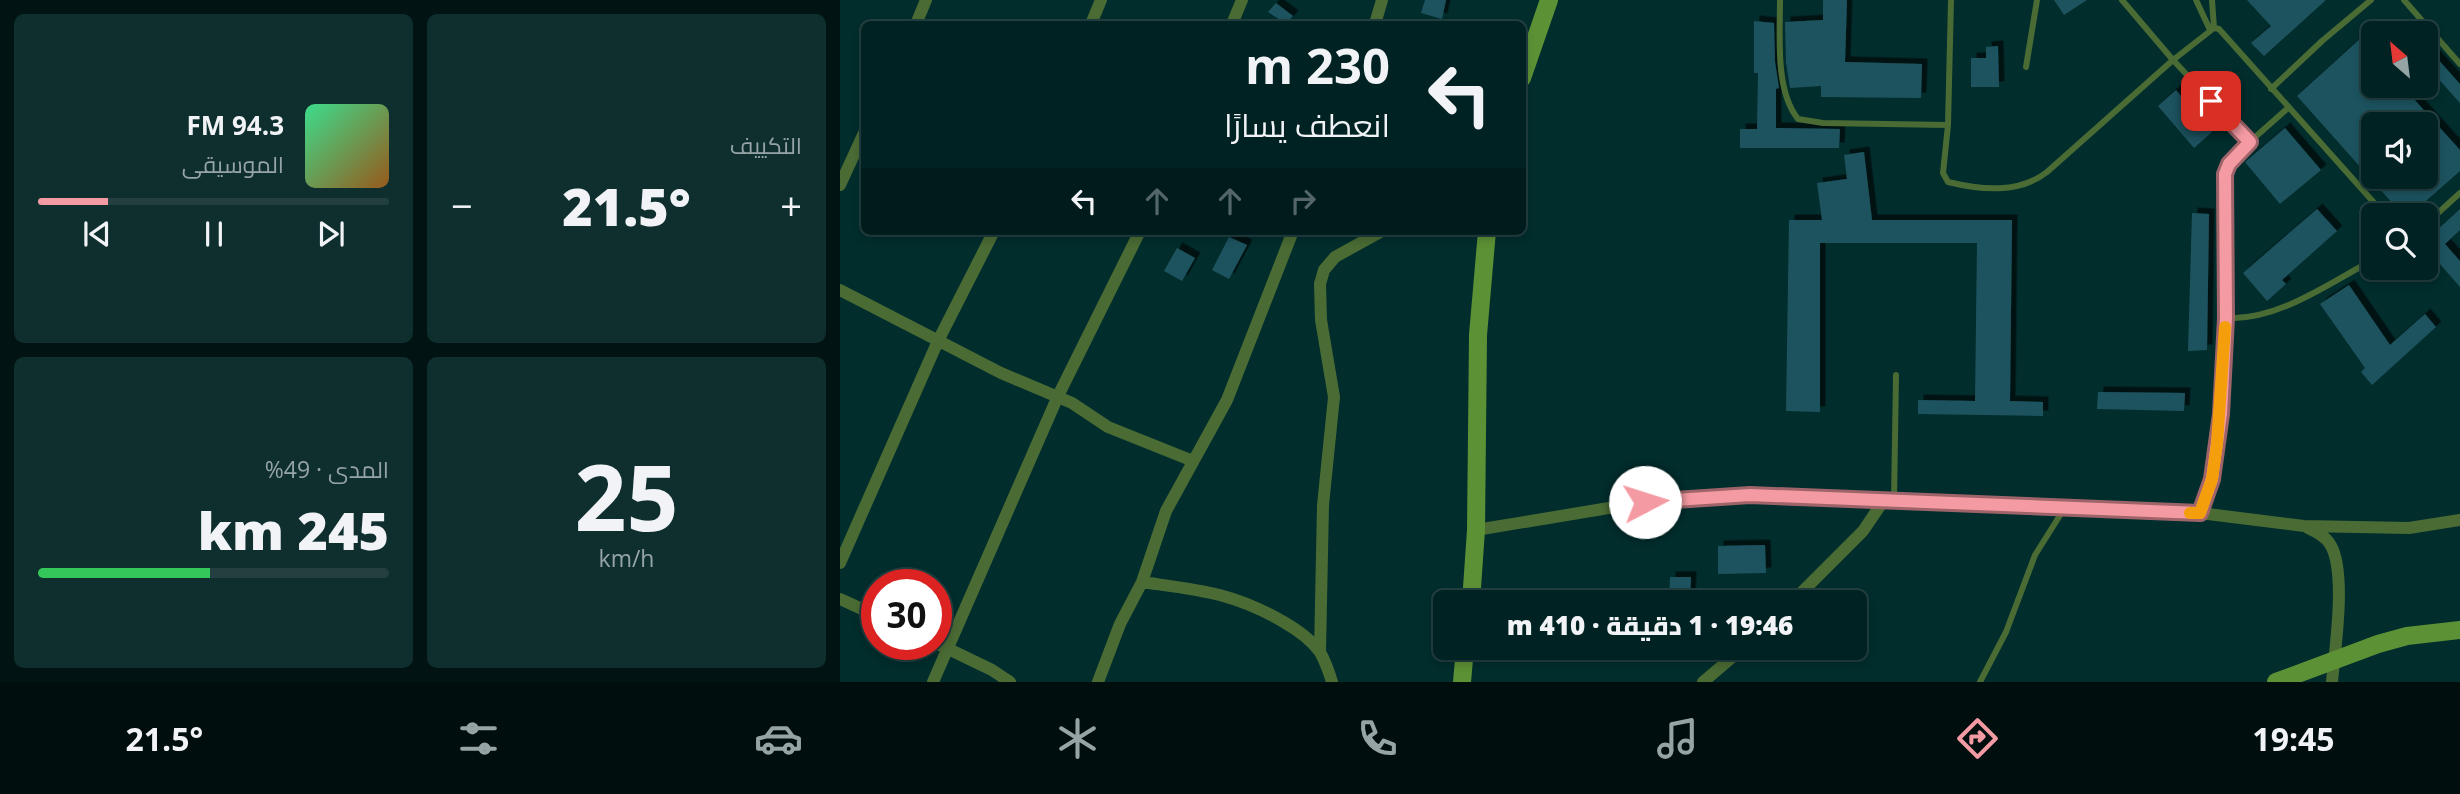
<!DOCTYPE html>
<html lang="ar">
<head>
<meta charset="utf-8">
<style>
  body { margin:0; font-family:"Open Sans",Cairo,sans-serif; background:#0f2f2f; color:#f1f3f6; direction:rtl; height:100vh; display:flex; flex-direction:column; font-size:26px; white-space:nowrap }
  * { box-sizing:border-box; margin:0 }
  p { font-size:23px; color:#96a4a5 }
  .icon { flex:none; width:38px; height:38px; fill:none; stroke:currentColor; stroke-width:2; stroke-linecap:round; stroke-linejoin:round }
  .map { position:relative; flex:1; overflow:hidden; direction:ltr }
  .sheet { display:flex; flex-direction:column; gap:14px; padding:14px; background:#011313; width:840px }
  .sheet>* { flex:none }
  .guide { position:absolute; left:21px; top:21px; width:665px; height:214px; border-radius:10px; box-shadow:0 4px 10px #0003,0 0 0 2px #233f40; direction:rtl; background:#012222; color:#f1f3f6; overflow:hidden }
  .needle { width:46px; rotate:332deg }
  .tools { position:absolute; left:1521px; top:21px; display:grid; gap:14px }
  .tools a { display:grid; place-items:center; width:77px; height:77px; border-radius:10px; background:#012222; box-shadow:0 4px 10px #0003,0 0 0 2px #233f40; font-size:35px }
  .speed { position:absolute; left:21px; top:569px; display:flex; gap:14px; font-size:35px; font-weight:700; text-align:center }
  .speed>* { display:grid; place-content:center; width:91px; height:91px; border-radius:50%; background:#012222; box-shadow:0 4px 10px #0003,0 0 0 2px #233f40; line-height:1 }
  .speed .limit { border:10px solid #d22; background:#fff; color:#111 }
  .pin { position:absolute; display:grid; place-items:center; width:60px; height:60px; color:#fff; margin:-30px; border-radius:14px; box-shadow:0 4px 10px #0006 }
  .me { position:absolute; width:77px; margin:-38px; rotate:85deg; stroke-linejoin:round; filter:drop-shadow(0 0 5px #0008) }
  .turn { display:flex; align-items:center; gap:24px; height:147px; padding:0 21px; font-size:32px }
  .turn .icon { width:91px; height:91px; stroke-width:2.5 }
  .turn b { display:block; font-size:49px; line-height:60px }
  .lanes { display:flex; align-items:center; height:66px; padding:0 21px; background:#0003; justify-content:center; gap:35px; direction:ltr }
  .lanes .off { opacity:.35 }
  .big { font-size:52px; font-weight:800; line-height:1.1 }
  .sheet .card { flex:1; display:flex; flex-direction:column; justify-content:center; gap:10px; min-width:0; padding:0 24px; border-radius:10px; background:#0f2f2f }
  .sheet .dial { align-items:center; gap:0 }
  .dial b { font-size:91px; line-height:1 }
  .song { display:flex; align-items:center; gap:21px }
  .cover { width:84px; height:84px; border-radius:10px; background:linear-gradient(135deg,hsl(150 70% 55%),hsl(30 70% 35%)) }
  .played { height:7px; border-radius:4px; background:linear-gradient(90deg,#f49aa2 20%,#233f40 20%) }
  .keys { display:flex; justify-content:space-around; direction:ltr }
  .heat { display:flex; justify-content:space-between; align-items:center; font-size:38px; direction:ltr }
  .charge { height:10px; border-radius:5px; background:linear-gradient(90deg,#34c759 49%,#233f40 0) }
  .sheet .tiles { flex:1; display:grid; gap:14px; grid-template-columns:repeat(2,1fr) }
  .trip { position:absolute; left:593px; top:590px; width:434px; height:70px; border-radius:10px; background:#012222; box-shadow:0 4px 10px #0003,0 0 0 2px #233f40; font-weight:800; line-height:70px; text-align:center; direction:rtl }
  .dock { display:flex; height:112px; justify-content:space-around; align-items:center; background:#000e0e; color:#96a4a5 }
  .dock .icon { width:49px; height:49px }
  .dock .selected { color:#f49aa2 }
  .dock b { font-size:32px; color:#f1f3f6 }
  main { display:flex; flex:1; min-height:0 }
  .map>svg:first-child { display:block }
  .building { fill:#1f535e; fill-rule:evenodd; filter:url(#shadow) }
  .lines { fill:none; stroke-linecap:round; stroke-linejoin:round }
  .service { stroke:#4a6b34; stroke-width:6 }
  .minor { stroke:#4a6b34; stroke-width:12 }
  .secondary { stroke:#5c9135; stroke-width:18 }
  .route-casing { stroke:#9f6469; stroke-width:18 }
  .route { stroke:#f49aa2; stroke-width:12 }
  .slow { stroke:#f59e0b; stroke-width:12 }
</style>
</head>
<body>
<main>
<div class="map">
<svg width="1620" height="682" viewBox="0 0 1620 682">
  <defs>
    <filter id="shadow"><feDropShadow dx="5.5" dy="-5.5" stdDeviation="0" flood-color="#0009"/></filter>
  </defs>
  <rect width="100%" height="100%" fill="#012d2d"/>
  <path class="building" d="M585,0H606L602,19L581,13Z
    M983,0H1007L1005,62L1082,64L1081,98L981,97V86L950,88L946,62L945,22L983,20Z
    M1214,0H1247L1224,15Z
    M1407,0H1486L1424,56L1411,43L1431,26Z
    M436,3L453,16L446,24L428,12Z
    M914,21L934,23L935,62L939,88L936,89V128L1000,129L999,148H900V129H917L918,73H914Z
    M1521,38L1533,51V86H1562L1620,150V171L1570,215H1563L1457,96ZM1533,124H1586V177H1533Z
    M1158,46L1159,87H1131V58H1146V47Z
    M1586,46L1620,84V103L1586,65Z
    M1336,90L1372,132L1354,148L1318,106Z
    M1445,128L1481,170L1440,204L1405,162Z
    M1024,152L1032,220H1172L1170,401L1203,402V416L1078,414V400L1135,401L1137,243H980V412L946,411L949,220H982L977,183L1007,179L1004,155Z
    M1477,209L1497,231L1442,280L1446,284L1427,301L1403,273Z
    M1620,209V230L1605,244L1620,261V287L1586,248V240Z
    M1352,213L1369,214L1367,350L1348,351Z
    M389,237L407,245L389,279L372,270Z
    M337,248L355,258L342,281L324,271Z
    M1509,285L1550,345L1585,314L1596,327L1532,385L1521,372L1525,368L1480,304Z
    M1258,392L1345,393L1344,411L1257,409Z
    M925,545L926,573L878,574V546Z
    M830,577H851L850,602H829Z"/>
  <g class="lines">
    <path class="service" d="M940,0C940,35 935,91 958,119L983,123L1108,125
      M1111,0L1108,125L1103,173L1108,182C1141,190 1179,194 1207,172L1333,60L1374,28
      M1282,0L1333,60L1410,142
      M1356,0L1370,30
      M1372,0L1374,28
      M1564,0L1620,64
      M1374,28L1379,29L1545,215
      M1186,67L1197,0
      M1431,89L1482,41L1531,0
      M1586,224L1620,193
      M1386,318C1438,321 1489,283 1533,260
      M1054,501L1056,375
      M1360,513L1372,479L1381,414L1386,318L1385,174L1396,154L1448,108
      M1140,682L1166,632L1195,555L1224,509"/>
    <path class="minor" d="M76,24L86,0
      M251,24L261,0
      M392,24L402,0
      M535,24L542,0
      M0,185L24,133
      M0,290L161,373L232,403L268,427L353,461
      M1468,528C1477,532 1485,536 1490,544C1507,571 1495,649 1492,682
      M636,530L805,502L910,495L1360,513L1464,526L1569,528L1620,520
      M0,563L98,341L154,231
      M302,582C358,590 391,592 442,621C456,629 470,638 480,652C485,661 489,672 492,682
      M0,599L37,616
      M952,602L1023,531L1044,500
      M96,643L152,670L170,682
      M480,652L483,505L494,397L481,320L480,284L484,270L495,257L542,231
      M93,682L218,396L300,231
      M258,682L280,624L302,582L326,511L387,400L453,231
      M863,682L903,648"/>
    <path class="secondary" d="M682,78L709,0
      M631,602L636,530L638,335L647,231
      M622,682L625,648
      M1436,682L1538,644L1567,636L1620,630"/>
  </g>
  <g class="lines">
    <defs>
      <path id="route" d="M805,502L910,495L1360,513L1372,479L1381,414L1386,318L1385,174L1389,164L1410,142L1371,101"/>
    </defs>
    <use href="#route" class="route-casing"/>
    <use href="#route" class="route"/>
    <path class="slow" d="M1350,513H1360L1372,479L1377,444L1385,327"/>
  </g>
</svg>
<div class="tools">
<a><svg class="needle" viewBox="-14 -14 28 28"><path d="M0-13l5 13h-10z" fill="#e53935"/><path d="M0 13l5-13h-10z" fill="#96a4a5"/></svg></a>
<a><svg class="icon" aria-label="sound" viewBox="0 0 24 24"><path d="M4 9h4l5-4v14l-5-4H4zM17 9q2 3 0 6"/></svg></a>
<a><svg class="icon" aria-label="search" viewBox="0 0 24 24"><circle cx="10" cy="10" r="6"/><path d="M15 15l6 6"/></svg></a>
</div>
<div class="speed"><div class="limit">30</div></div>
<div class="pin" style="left:1371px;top:101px;background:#d93025"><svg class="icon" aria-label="arrive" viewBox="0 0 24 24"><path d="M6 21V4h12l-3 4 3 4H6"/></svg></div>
<svg class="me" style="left:805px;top:502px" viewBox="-20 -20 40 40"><circle r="19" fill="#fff"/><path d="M0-13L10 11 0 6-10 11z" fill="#f49aa2"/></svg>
<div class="trip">19:46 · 1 دقيقة · 410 m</div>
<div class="guide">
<div class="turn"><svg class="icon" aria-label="left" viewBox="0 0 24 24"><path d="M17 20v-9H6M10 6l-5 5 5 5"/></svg><div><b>230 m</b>انعطف يسارًا</div></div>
<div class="lanes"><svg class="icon" aria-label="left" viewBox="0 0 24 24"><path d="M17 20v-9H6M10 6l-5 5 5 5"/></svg><svg class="icon off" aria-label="ahead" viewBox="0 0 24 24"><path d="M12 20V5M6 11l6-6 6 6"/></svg><svg class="icon off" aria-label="ahead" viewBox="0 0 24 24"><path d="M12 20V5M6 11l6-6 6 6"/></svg><svg class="icon off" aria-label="right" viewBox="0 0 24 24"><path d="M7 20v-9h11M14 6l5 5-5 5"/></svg></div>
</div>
</div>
<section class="sheet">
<div class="tiles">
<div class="card"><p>التكييف</p>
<div class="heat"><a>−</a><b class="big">21.5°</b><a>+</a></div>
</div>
<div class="card">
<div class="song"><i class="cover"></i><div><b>94.3 FM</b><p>الموسيقى</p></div></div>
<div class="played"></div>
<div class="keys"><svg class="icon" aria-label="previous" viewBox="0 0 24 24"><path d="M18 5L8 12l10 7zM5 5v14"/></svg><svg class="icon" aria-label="pause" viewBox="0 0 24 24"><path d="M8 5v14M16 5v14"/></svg><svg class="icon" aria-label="next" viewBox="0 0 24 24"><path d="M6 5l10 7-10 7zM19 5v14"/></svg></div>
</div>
<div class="card dial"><b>25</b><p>km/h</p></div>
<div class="card"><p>المدى · 49%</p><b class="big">245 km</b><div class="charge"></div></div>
</div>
</section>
</main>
<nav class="dock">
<b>19:45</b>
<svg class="icon selected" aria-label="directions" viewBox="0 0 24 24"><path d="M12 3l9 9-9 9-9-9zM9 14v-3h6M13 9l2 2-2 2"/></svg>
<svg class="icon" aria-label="music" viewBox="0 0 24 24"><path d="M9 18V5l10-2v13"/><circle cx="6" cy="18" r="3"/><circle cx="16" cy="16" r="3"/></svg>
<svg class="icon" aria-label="phone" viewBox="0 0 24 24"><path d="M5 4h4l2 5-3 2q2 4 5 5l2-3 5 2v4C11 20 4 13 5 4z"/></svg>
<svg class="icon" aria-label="climate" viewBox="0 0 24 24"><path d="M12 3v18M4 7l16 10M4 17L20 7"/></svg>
<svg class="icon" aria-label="car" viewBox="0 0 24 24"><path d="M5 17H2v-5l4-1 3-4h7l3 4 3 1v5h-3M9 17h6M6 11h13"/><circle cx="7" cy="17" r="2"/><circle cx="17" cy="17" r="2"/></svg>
<svg class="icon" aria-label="filters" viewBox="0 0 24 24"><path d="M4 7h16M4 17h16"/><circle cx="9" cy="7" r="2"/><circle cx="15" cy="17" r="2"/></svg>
<b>21.5°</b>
</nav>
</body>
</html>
